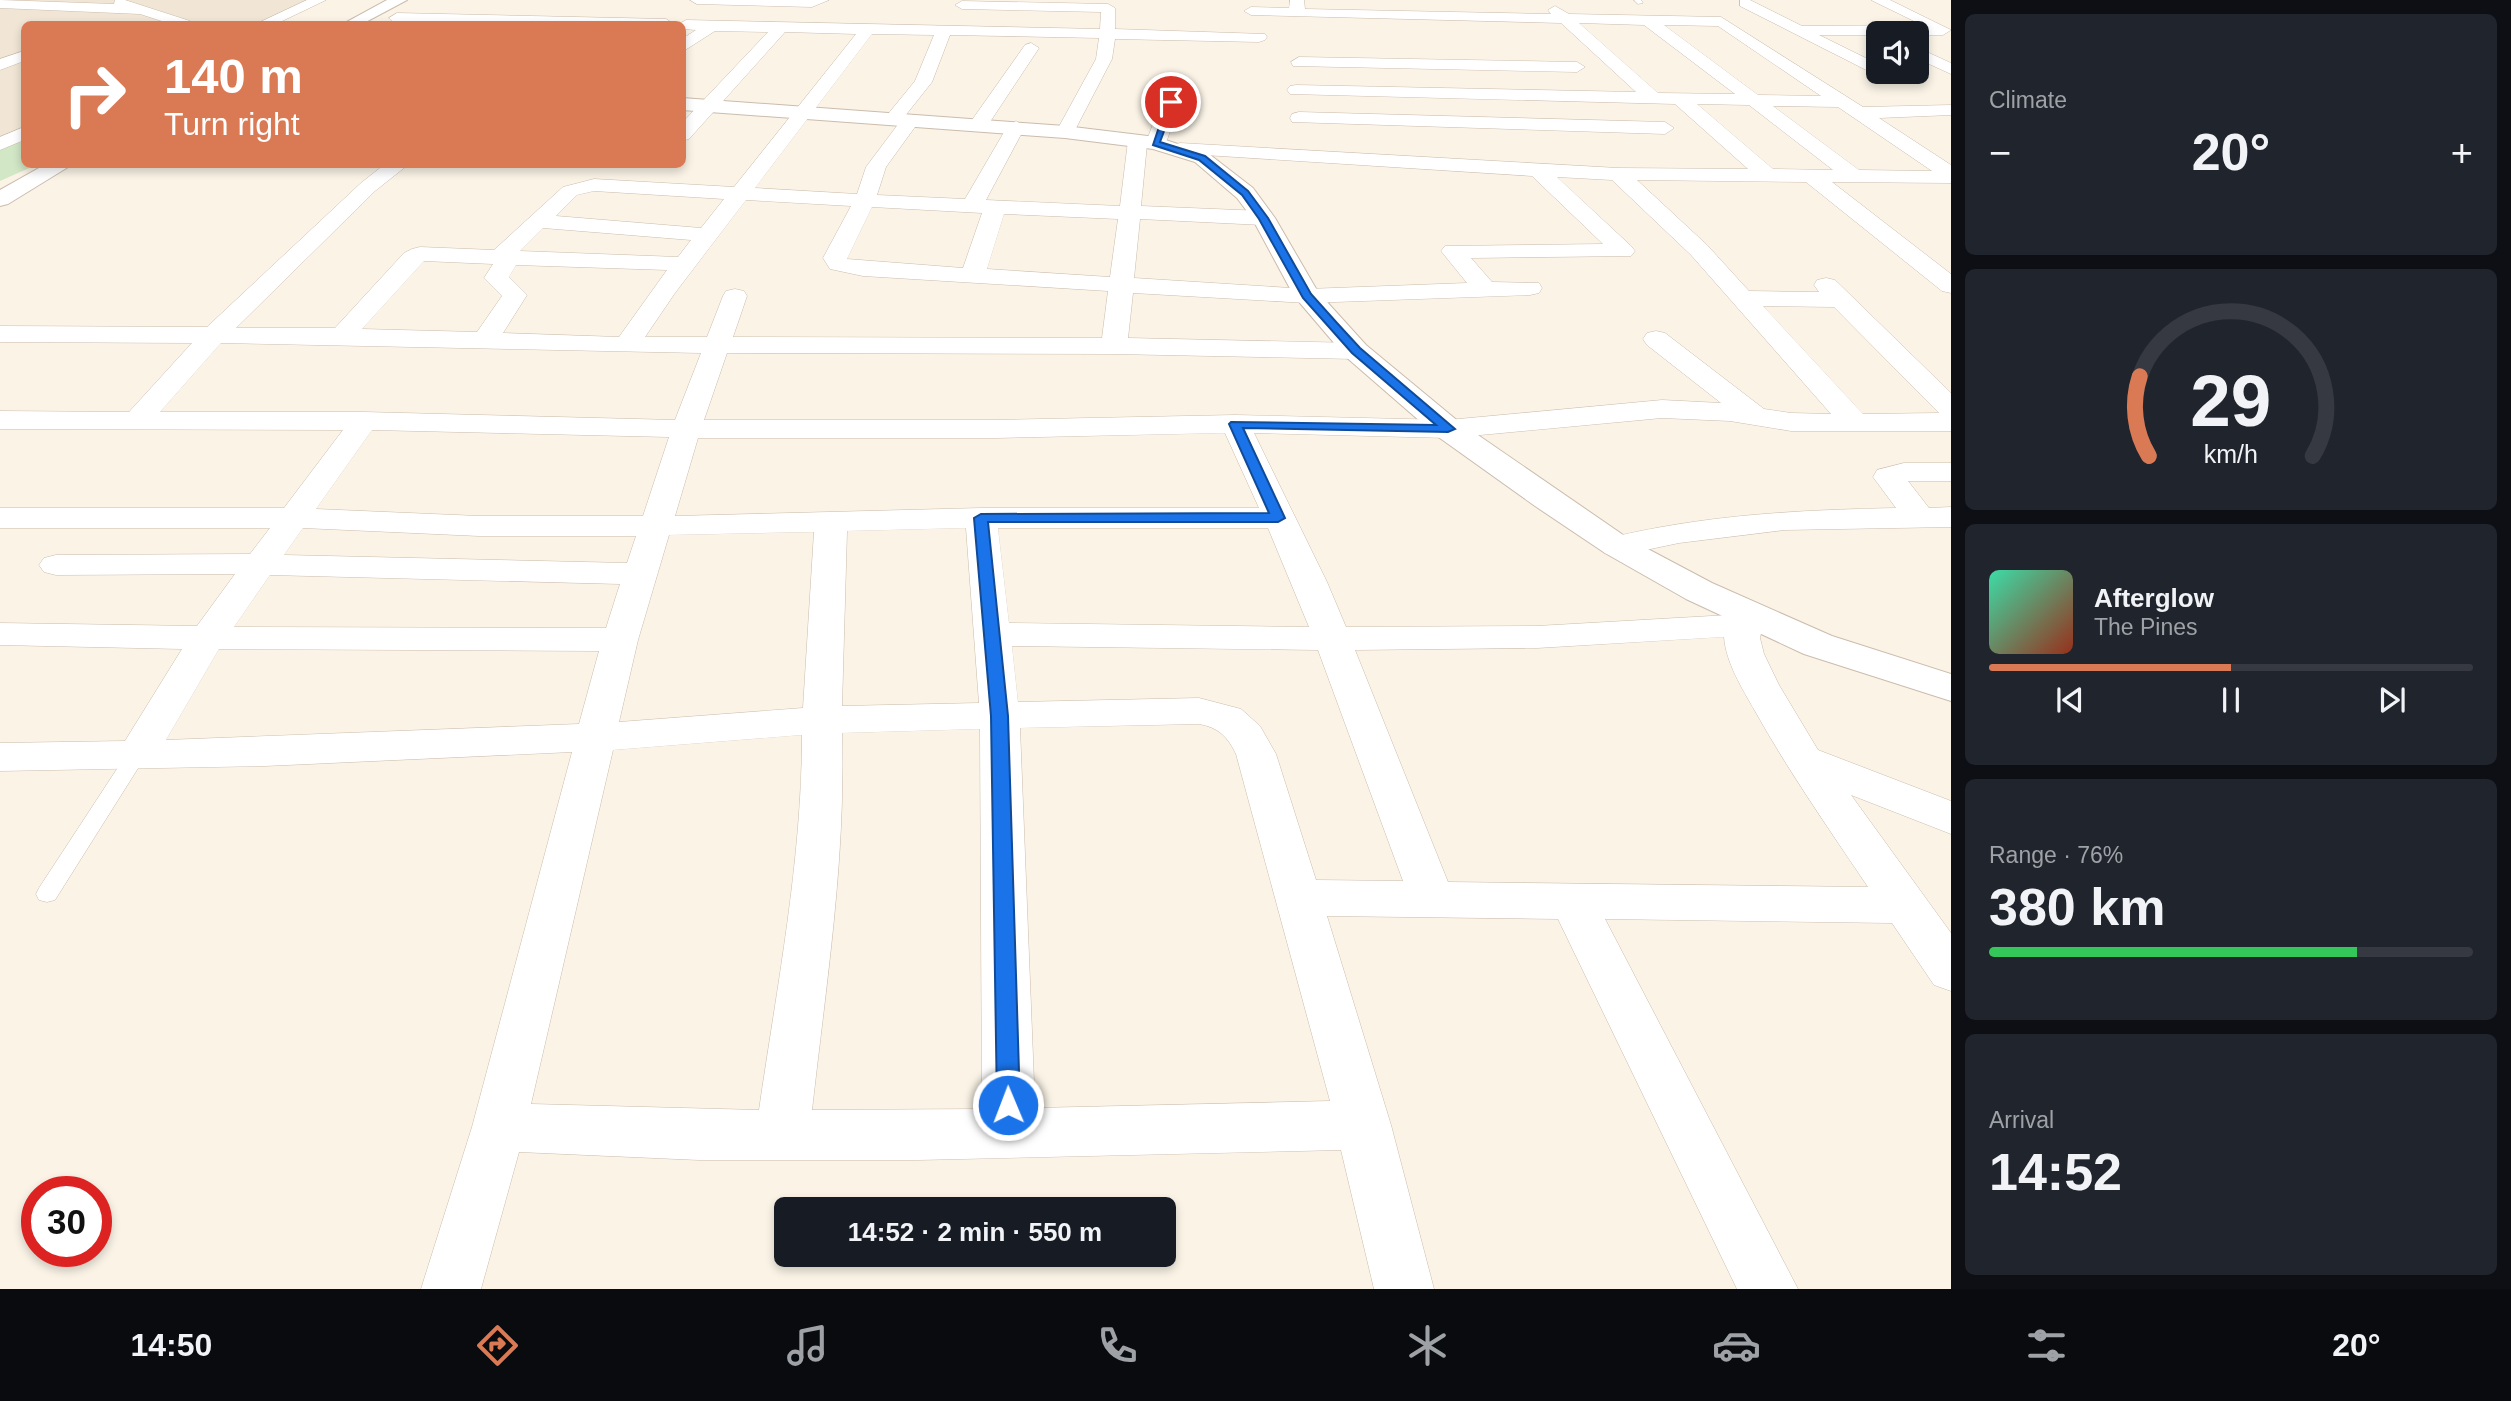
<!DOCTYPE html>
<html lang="en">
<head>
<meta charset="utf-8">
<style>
  body { margin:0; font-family:Arial,sans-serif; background:#20242c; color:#f1f3f6; height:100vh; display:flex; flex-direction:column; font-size:26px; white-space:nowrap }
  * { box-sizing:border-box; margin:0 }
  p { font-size:23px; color:#9ea1a6 }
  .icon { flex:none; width:38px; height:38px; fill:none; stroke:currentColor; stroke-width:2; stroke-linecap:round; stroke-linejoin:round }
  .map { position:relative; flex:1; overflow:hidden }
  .sheet { display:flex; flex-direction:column; gap:14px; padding:14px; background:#0d0f14; width:560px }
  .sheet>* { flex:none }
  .top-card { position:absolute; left:21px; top:21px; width:665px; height:147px; border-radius:10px; box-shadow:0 4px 10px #0003; background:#da7a55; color:#fff; overflow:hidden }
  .controls { position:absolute; left:1866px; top:21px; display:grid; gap:14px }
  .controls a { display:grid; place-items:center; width:63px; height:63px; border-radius:10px; background:#171b24; box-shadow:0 4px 10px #0003; font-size:35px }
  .speed { position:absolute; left:21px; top:1176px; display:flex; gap:14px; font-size:35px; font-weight:700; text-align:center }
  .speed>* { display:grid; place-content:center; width:91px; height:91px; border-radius:50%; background:#171b24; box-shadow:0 4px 10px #0003; line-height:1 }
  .speed .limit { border:10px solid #d22; background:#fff; color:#111 }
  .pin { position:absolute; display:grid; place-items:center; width:60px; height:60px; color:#fff; margin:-30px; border:4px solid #fff; border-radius:50%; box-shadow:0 2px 7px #0007 }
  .me { position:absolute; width:77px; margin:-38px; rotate:359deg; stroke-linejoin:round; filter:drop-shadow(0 0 5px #0008) }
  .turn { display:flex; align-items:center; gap:24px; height:147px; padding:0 28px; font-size:32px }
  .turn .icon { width:91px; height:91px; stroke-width:2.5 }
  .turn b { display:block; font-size:49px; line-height:60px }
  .big { font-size:52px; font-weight:800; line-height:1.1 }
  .sheet .widget { flex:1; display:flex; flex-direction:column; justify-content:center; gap:10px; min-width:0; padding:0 24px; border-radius:10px; background:#20242c }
  .sheet .dial { align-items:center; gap:0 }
  .dial svg { height:182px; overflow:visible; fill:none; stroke:#363941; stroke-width:7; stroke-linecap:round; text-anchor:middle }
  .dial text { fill:#f1f3f6; stroke:none }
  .song { display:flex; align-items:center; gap:21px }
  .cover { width:84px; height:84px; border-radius:10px; background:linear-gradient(135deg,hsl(160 70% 55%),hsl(10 70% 35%)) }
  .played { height:7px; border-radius:4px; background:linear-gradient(90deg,#da7a55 50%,#363941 50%) }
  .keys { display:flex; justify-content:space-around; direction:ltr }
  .heat { display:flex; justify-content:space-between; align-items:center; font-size:38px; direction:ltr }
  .charge { height:10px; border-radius:5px; background:linear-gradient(90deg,#34c759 76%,#363941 0) }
  .trip { position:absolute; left:774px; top:1197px; width:402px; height:70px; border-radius:10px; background:#171b24; box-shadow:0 4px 10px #0003; font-weight:800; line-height:70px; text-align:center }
  .dock { display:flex; height:112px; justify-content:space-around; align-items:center; background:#090b0e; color:#9ea1a6 }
  .dock .icon { width:49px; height:49px }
  .dock .current { color:#da7a55 }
  .dock b { font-size:32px; color:#f1f3f6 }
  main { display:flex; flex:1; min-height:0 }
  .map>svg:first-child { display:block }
  .residential { fill:#f1e6d5 }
  .green { fill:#d1e7c5 }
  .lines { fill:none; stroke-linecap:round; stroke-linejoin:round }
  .service-casing { stroke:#cbbcad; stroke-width:1 }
  .minor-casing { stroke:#cbbcad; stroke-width:1 }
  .tertiary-casing { stroke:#cbbcad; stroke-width:2 }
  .service { fill:#fff; fill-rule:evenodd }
  .minor { fill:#fff; fill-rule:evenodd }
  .tertiary { fill:#fff; fill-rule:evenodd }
  .route { fill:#1a73e8; stroke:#114b97; stroke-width:2 }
</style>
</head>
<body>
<main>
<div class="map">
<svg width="1951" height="1289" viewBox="0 0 1951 1289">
  <rect width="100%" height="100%" fill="#faf3e6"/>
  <path class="residential" d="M0,0H309L254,24H24V127L0,138Z"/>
  <path class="green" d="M24,137V164L36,165L0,181V148Z"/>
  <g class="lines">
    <defs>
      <path id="service" d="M1634,0H1641L1643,3L1638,4Z
        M137,747L144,749L147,754L55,900L47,902L39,900L36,894L39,888L130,749Z"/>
      <path id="minor" d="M0,0L114,4L115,0H125L190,21L193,24H171L140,14L0,8Z
        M307,0H326L276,24H256Z
        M690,0H829L812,7L697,4Z
        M1290,0H1304L1305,9L1551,14L1548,10L1555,6L1569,14L1721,17L1863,107L1951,105V115L1879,118L1951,165V183L1832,182L1951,274V293L1942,291L1806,182L1637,180L1707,245L1749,291L1819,292L1814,285L1817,280L1826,278L1835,280L1951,393V431H1791L1730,421L1662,418L1448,438L1254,433L1327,582L1346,627L1537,626L1729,615L1734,606L1747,603L1760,606L1765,614L1760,638L1764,654L1779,685L1818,750L1951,801V834L1851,795L1951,933V991L1934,985L1892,923L1605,919L1798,1289H1737L1558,919L1327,916L1391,1125L1434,1289H1374L1341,1150L918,1160H699L519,1152L481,1289H421L472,1127L572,752L265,766L0,771V743L125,741L182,649L0,645V623L197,626L235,574L56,575L44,572L39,565L44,558L56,555L250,554L270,528H0V508H284L343,430L0,429V411L129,412L192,343L0,342V326L207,327L361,183L385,164H409L375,191L236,328H335L404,253L412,249L420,247L494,250L563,187L594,179L734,187L856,34L785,32L689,139L682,141V123L768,32L715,31L682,52V39L696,30L682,29V24H679L686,20L1100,29L1101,12L962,9L955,5L962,1L1108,4L1115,8V29L1265,34L1267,37L1265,40L1259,42L1115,39L1112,59L1074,132L1065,138L1056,132L1096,59L1099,38L950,35L932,82L905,116H918L920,120L886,167L877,195L965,199L1007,127L1016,121L1025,127L986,200L1120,206L1128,141L1138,135L1147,140L1169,81L1178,76L1184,77L1187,81L1166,143L1156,149L1147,144L1141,206L1263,211L1271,213L1274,218L1271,223L1263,225L1140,219L1134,278L1307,289L1467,283L1441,251L1445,246L1603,244L1532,176L1173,153L1170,149L1173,145L1180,143L1618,168L1748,169L1675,104L1290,94L1287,90L1290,86L1296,85L1636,92L1561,23L1251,15L1244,11L1251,7L1289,8ZM1579,23L1644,25L1735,94L1658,93ZM1664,25L1718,26L1821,96L1758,95ZM872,34L934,35L915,81L884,119L886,123H899L866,167L857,194L755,188ZM1697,104L1749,105L1833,170L1773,169ZM1773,106L1838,107L1932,171L1859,170ZM1557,177L1612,180L1691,255L1831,414L1791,413L1764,409L1665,333L1656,331L1647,333L1643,339L1647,345L1721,403L1662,400L1448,420L1235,415L995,420H704L727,353L1114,354L1356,359L1365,357L1369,351L1365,345L1356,343L1128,338L1133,293L1307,303L1530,295L1539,293L1542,288L1539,283L1492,282L1471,258L1631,256L1635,251L1631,246ZM594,191L724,199L701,228L556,216L577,195ZM746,200L851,206L823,258L830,269L863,276L1108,291L1102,338L733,337L747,296L744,291L735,289L726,291L723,296L707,337H645L675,293ZM872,207L982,213L963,268L847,259ZM1004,214L1118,219L1110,277L987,269ZM543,228L691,240L678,257L520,251ZM424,261L493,264L484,278L502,296L477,332L362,329ZM516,265L667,270L619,337L503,333L527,295L509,277ZM1763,306L1834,307L1939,413L1863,414ZM221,343L701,353L675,420L364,412H160ZM372,430L669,437L643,516H479L316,509ZM1225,433L1259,508H981L675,516L698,438H995ZM303,528L479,536H636L627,563L284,555ZM966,528L979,703L842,706L847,531ZM998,528H1268L1309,627L1009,623ZM814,532L803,708L619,722L638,640L669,535ZM270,575L620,584L606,628L234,627ZM1724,637C1726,663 1742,688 1755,711C1789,772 1829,829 1868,887L1448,882L1355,650L1537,648ZM1012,646L1318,650L1403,881L1316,880L1276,754L1260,726L1241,709L1199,698L1018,702ZM219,649L599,651L579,724L166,740ZM1199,724C1218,727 1228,737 1236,754L1330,1101L1035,1108L1020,728ZM980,729L982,1109L812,1110C826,985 846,859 842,733ZM802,735C802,861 777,986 759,1110L531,1104L613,750Z
        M1740,0H1750L1802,26L1922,25L1871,0H1890L1951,30L1943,35H1819L1878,64V72H1886L1878,76L1740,6Z
        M397,13L666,19L674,24H485L392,21L389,18Z
        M1031,43L1039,48L986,128H972L970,124L972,120L1025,45Z
        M1916,47L1951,63V74L1916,58Z
        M24,51V61L0,70V59Z
        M1299,57L1577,62L1585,67L1577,72L1293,66L1291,62Z
        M1299,112L1665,122L1674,128L1665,134L1292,122L1290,118L1292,114Z
        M24,127V140L0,150V137Z
        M1904,463H1951V481H1908L1929,508L1951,507V527L1785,530L1679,543L1617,556L1605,553L1600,546L1605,539C1702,515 1797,510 1896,508L1873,477L1877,470Z"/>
      <path id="tertiary" d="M387,0H407L362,24H343Z
        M682,98L1065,126L1156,137L1209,154L1253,188L1275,218L1318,292L1366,345L1459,422L1629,539L1712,583L1832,636L1951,674V701L1804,654L1686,599L1605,553L1535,506L1437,436L1346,357L1294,296L1252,218L1237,198L1195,162L1153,149L1065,138L682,110Z
        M46,164H73L8,204L0,206V190Z"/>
    </defs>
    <use href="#service" class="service-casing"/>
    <use href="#minor" class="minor-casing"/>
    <use href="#tertiary" class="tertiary-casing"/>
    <use href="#service" class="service"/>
    <use href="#minor" class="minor"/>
    <use href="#tertiary" class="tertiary"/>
  </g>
  <path class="route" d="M1168,100L1175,102L1160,142L1205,156L1248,191L1268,218L1311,294L1337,323L1360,348L1455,429L1448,432L1243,428L1285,518L1278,522H988L1008,716L1020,1105L1016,1112L1008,1115L1000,1112L997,1105L991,716L974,518L981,514L1269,513L1229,424L1231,422L1436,425L1352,353L1303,298L1259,219L1242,195L1199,160L1153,145Z"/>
</svg>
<div class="controls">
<a><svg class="icon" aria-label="sound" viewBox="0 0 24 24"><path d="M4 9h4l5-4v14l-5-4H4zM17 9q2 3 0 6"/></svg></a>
</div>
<div class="speed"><div class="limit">30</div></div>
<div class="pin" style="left:1171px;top:102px;background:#d93025"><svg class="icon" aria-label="arrive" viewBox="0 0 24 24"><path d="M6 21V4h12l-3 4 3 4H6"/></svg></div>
<svg class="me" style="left:1008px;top:1105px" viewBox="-20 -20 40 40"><circle r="17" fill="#1a73e8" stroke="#fff" stroke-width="3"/><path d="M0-11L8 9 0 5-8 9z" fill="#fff"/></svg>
<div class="trip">14:52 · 2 min · 550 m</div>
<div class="top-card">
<div class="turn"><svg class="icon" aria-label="right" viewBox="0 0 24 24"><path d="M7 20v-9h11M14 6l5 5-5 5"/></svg><div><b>140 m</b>Turn right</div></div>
</div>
</div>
<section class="sheet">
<div class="widget"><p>Climate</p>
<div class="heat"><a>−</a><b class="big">20°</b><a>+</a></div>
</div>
<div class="widget dial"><svg viewBox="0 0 100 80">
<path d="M14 69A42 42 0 1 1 86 69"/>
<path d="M14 69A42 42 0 0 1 10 34" stroke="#da7a55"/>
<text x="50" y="56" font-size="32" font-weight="700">29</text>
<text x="50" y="72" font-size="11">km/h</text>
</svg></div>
<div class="widget">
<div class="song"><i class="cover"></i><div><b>Afterglow</b><p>The Pines</p></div></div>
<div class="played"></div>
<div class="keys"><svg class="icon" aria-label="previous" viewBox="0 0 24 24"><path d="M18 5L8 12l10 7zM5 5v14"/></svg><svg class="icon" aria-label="pause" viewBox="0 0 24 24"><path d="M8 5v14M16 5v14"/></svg><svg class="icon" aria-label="next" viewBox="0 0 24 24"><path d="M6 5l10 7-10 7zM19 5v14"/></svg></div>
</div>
<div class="widget"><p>Range · 76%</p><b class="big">380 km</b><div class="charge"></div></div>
<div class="widget"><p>Arrival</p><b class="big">14:52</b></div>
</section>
</main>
<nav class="dock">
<b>14:50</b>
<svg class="icon current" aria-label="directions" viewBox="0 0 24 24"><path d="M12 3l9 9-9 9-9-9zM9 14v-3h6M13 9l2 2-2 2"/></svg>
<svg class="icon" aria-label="music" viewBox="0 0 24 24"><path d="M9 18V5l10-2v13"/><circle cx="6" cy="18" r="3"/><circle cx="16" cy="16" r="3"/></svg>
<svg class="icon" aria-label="phone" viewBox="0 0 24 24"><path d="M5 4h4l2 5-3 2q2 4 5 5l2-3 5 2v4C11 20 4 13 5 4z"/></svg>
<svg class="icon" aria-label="climate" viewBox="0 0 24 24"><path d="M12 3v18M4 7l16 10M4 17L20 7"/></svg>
<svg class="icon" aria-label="car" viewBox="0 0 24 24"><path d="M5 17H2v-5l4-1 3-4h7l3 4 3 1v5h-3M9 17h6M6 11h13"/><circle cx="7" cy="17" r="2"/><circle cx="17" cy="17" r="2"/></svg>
<svg class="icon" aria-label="filters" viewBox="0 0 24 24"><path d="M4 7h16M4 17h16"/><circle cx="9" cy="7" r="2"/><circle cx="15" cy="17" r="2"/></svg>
<b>20°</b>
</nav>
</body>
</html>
